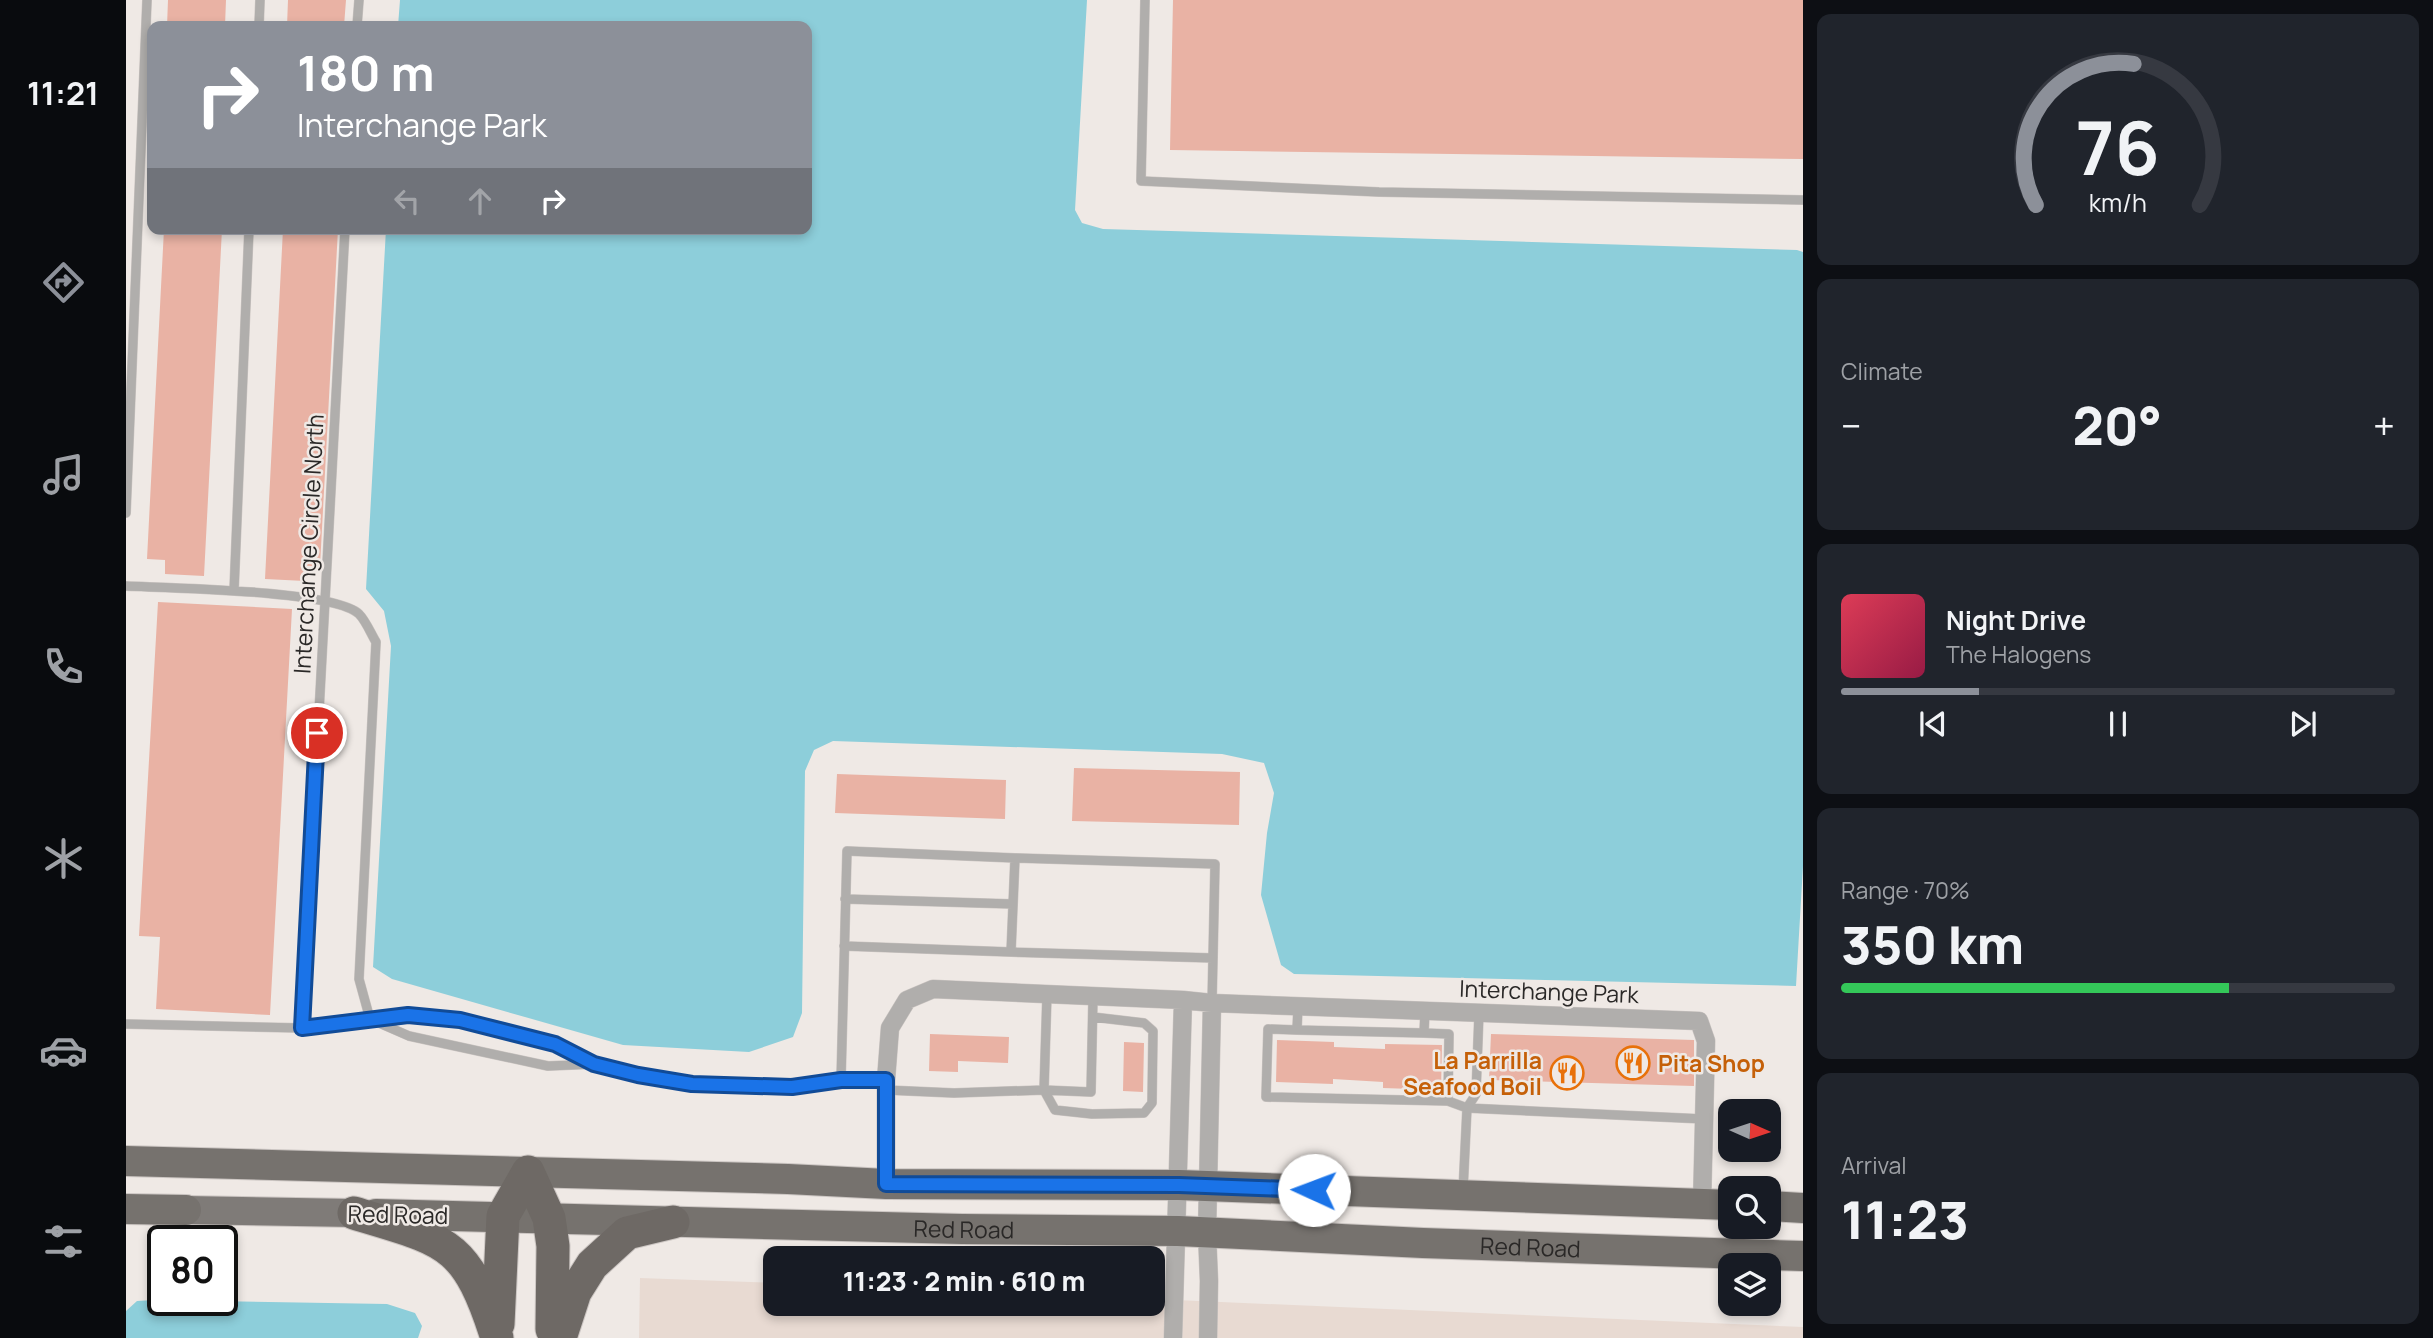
<!DOCTYPE html>
<html lang="en">
<head>
<meta charset="utf-8">
<style>
  body { margin:0; font-family:Manrope,sans-serif; background:#20242c; color:#f1f3f6; height:100vh; display:flex; flex-direction:column; font-size:26px; white-space:nowrap }
  * { box-sizing:border-box; margin:0 }
  p { font-size:23px; color:#9ea1a6 }
  .icon { flex:none; width:38px; height:38px; fill:none; stroke:currentColor; stroke-width:2; stroke-linecap:round; stroke-linejoin:round }
  .map { position:relative; flex:1; overflow:hidden }
  .details { display:flex; flex-direction:column; gap:14px; padding:14px; background:#0d0f14; width:630px }
  .details>* { flex:none }
  .guide { position:absolute; left:21px; top:21px; width:665px; height:214px; border-radius:14px; box-shadow:0 4px 10px #0003; background:#8c9099; color:#fff; overflow:hidden }
  .needle { width:46px; rotate:93deg }
  .controls { position:absolute; left:1592px; top:1099px; display:grid; gap:14px }
  .controls a { display:grid; place-items:center; width:63px; height:63px; border-radius:14px; background:#171b24; box-shadow:0 4px 10px #0003; font-size:35px }
  .speed { position:absolute; left:21px; top:1225px; display:flex; gap:14px; font-size:35px; font-weight:700; text-align:center }
  .speed>* { display:grid; place-content:center; width:91px; height:91px; border-radius:50%; background:#171b24; box-shadow:0 4px 10px #0003; line-height:1 }
  .speed .limit { border:4px solid #111; border-radius:10px; background:#fff; color:#111 }
  .pin { position:absolute; display:grid; place-items:center; width:60px; height:60px; color:#fff; margin:-30px; border:4px solid #fff; border-radius:50%; box-shadow:0 2px 7px #0007 }
  .me { position:absolute; width:77px; margin:-38px; rotate:272deg; stroke-linejoin:round; filter:drop-shadow(0 0 5px #0008) }
  .turn { display:flex; align-items:center; gap:24px; height:147px; padding:0 35px; font-size:32px }
  .turn .icon { width:91px; height:91px; stroke-width:2.5 }
  .turn b { display:block; font-size:49px; line-height:60px }
  .lanes { display:flex; align-items:center; height:66px; padding:0 35px; background:#0003; justify-content:center; gap:35px; direction:ltr }
  .lanes .off { opacity:.35 }
  .big { font-size:52px; font-weight:800; line-height:1.1 }
  .details .card { flex:1; display:flex; flex-direction:column; justify-content:center; gap:10px; min-width:0; padding:0 24px; border-radius:14px; background:#20242c }
  .details .dial { align-items:center; gap:0 }
  .dial svg { height:182px; overflow:visible; fill:none; stroke:#363941; stroke-width:7; stroke-linecap:round; text-anchor:middle }
  .dial text { fill:#f1f3f6; stroke:none }
  .song { display:flex; align-items:center; gap:21px }
  .cover { width:84px; height:84px; border-radius:10px; background:linear-gradient(135deg,hsl(350 70% 55%),hsl(340 70% 35%)) }
  .played { height:7px; border-radius:4px; background:linear-gradient(90deg,#8c9099 25%,#363941 25%) }
  .keys { display:flex; justify-content:space-around; direction:ltr }
  .heat { display:flex; justify-content:space-between; align-items:center; font-size:38px; direction:ltr }
  .charge { height:10px; border-radius:5px; background:linear-gradient(90deg,#34c759 70%,#363941 0) }
  .trip { position:absolute; left:637px; top:1246px; width:402px; height:70px; border-radius:14px; background:#171b24; box-shadow:0 4px 10px #0003; font-weight:800; line-height:70px; text-align:center }
  main { display:flex; flex:1; min-height:0 }
  .menu { display:flex; flex-direction:column; width:126px; justify-content:space-around; align-items:center; background:#090b0e; color:#9ea1a6 }
  .menu .icon { width:49px; height:49px }
  .menu .active { color:#8c9099 }
  .menu b { font-size:32px; color:#f1f3f6 }
  .map>svg:first-child { display:block }
  .built { fill:#e8dad2 }
  .water { fill:#8dceda }
  .building { fill:#e9b2a4 }
  .lines { fill:none; stroke-linecap:round; stroke-linejoin:round }
  .service-casing { stroke:#ccc6c3; stroke-width:10 }
  .minor-casing { stroke:#ccc6c3; stroke-width:19 }
  .primary-casing { stroke:#ccc6c3; stroke-width:30 }
  .trunk-casing { stroke:#ccc6c3; stroke-width:32 }
  .motorway-casing { stroke:#ccc6c3; stroke-width:35 }
  .service { stroke:#b0aeac; stroke-width:9 }
  .minor { stroke:#b0aeac; stroke-width:18 }
  .primary { stroke:#7f7b78; stroke-width:28 }
  .trunk { stroke:#76726e; stroke-width:30 }
  .motorway { stroke:#6e6965; stroke-width:33 }
  .route-casing { stroke:#114b97; stroke-width:18 }
  .route { stroke:#1a73e8; stroke-width:12 }
  .labels { text-anchor:middle; dominant-baseline:central; stroke-width:5; stroke-linejoin:round; paint-order:stroke }
  .street-label { font-size:23px; fill:#2a2827; stroke:#efe9e5 }
  .food-label { font-size:23px; font-weight:bold; fill:#c56008; stroke:#efe9e5; text-anchor:end }
</style>
</head>
<body>
<main>
<nav class="menu">
<b>11:21</b>
<svg class="icon active" aria-label="directions" viewBox="0 0 24 24"><path d="M12 3l9 9-9 9-9-9zM9 14v-3h6M13 9l2 2-2 2"/></svg>
<svg class="icon" aria-label="music" viewBox="0 0 24 24"><path d="M9 18V5l10-2v13"/><circle cx="6" cy="18" r="3"/><circle cx="16" cy="16" r="3"/></svg>
<svg class="icon" aria-label="phone" viewBox="0 0 24 24"><path d="M5 4h4l2 5-3 2q2 4 5 5l2-3 5 2v4C11 20 4 13 5 4z"/></svg>
<svg class="icon" aria-label="climate" viewBox="0 0 24 24"><path d="M12 3v18M4 7l16 10M4 17L20 7"/></svg>
<svg class="icon" aria-label="car" viewBox="0 0 24 24"><path d="M5 17H2v-5l4-1 3-4h7l3 4 3 1v5h-3M9 17h6M6 11h13"/><circle cx="7" cy="17" r="2"/><circle cx="17" cy="17" r="2"/></svg>
<svg class="icon" aria-label="filters" viewBox="0 0 24 24"><path d="M4 7h16M4 17h16"/><circle cx="9" cy="7" r="2"/><circle cx="15" cy="17" r="2"/></svg>
</nav>
<div class="map">
<svg width="1677" height="1338" viewBox="0 0 1677 1338">
  <rect width="100%" height="100%" fill="#efe9e5"/>
  <path class="built" d="M514,1278L649,1283V1304H1027V1299L1677,1327V1338H513Z"/>
  <path class="water" d="M274,0H961L949,210L956,223L977,229L1671,250L1677,252V866L1670,986L1168,974L1155,965L1135,895L1141,833L1148,793L1138,763L1096,754L707,741L688,750L679,771L676,1013L667,1037L623,1052L497,1045L266,979L247,967L265,646L258,611L240,589L260,229H681V26H272Z
    M28,1300L261,1304L289,1313L296,1326L292,1338H0V1311L11,1301Z"/>
  <path class="building" d="M42,0H100L99,26H41Z
    M162,0H220L218,26H161Z
    M1047,0H1677V159L1044,150Z
    M38,229H96L78,576L39,574V560L21,559Z
    M157,229H212L194,566H180L179,581L139,579Z
    M32,602L166,609L144,1015L30,1009L34,937L13,936Z
    M948,768L1114,772L1113,825L946,821Z
    M711,774L880,780L879,819L709,813Z
    M804,1034L883,1037L882,1063L832,1061V1072L803,1071Z
    M1365,1034L1568,1040V1086L1363,1080Z
    M1151,1040L1208,1042V1047L1259,1049V1044L1316,1045L1315,1090L1257,1088V1082L1207,1079V1084L1150,1082Z
    M998,1042L1018,1043L1017,1092L997,1091Z"/>
  <g class="lines">
    <defs>
      <path id="service" d="M1019,0L1015,181L1253,192L1677,200
        M133,26L134,0
        M231,26L233,0
        M0,513L21,0
        M0,586C41,588 208,590 233,614C240,621 245,634 250,642L233,979L244,1019
        M108,591L123,229
        M719,899L887,904
        M718,946L885,952
        M921,994L918,1090L965,1092L967,997
        M1086,1003C1087,957 1088,910 1089,864L889,858L885,952L1087,958
        M1172,1006L1171,1030L1142,1029L1140,1097L1322,1101L1341,1108L1337,1191
        M244,1019L283,1036L422,1066L468,1064L512,1075L566,1084L666,1087L715,1080H760
        M0,1024L176,1028L282,1015L334,1020L429,1044L467,1063
        M176,1028L219,229
        M1171,1030L1298,1033L1299,1011
        M1298,1033L1323,1034L1322,1101
        M715,1080L721,851L889,858
        M760,1090L828,1093L918,1090L929,1110L966,1114L1018,1113L1026,1103L1027,1031L1018,1023L967,1017
        M1341,1108L1578,1119
        M1341,1108L1350,1094L1353,1013"/>
      <path id="minor" d="M760,1184V1080L764,1028L781,1000L807,989L1057,1000L1086,1003L1573,1021L1580,1041L1576,1204
        M1047,1338L1057,1000
        M1082,1338L1083,1281L1081,1233L1086,1003"/>
      <path id="primary" d="M60,1210L228,1213"/>
      <g id="trunk">
        <path d="M0,1161L662,1179L760,1184L1053,1185L1605,1205"/>
        <path d="M1643,1206L1677,1208"/>
        <path d="M0,1209L60,1210"/>
        <path id="s1" d="M250,1214L836,1229L1052,1231L1297,1243L1677,1256"/>
      </g>
      <path id="motorway" d="M402,1172L423,1218L427,1246L426,1329
        M228,1213C320,1241 340,1240 371,1338
        M372,1324L377,1216L402,1172
        M434,1338L449,1292L466,1265L501,1233L547,1222"/>
    </defs>
    <use href="#service" class="service-casing"/>
    <use href="#minor" class="minor-casing"/>
    <use href="#primary" class="primary-casing"/>
    <use href="#trunk" class="trunk-casing"/>
    <use href="#motorway" class="motorway-casing"/>
    <use href="#service" class="service"/>
    <use href="#minor" class="minor"/>
    <use href="#primary" class="primary"/>
    <use href="#trunk" class="trunk"/>
    <use href="#motorway" class="motorway"/>
  </g>
  <g class="lines">
    <defs>
      <path id="route" d="M191,733L176,1028L282,1015L334,1020L429,1044L468,1064L512,1075L566,1084L666,1087L715,1080H760V1184L1053,1185L1188,1190"/>
    </defs>
    <use href="#route" class="route-casing"/>
    <use href="#route" class="route"/>
  </g>
  <defs>
    <symbol id="restaurant-ring" viewBox="-11 -11 22 22"><circle r="9.5" fill="#efe9e5" stroke="#e8710a" stroke-width="1.5"/><path d="M-5-6h1v4h1v-4h1v4h1v-4h1v5L-1.5 .5V6h-2V.5L-5-1ZM5-6V6H3V1.5H1.5Q1.5-4 5-6Z" fill="#e8710a"/></symbol>
  </defs>
  <g fill-rule="evenodd">
    <use href="#restaurant-ring" x="1488" y="1044" width="38" height="38"/>
    <use href="#restaurant-ring" x="1422" y="1054" width="38" height="38"/>
  </g>
  <g class="labels">
    <g class="street-label">
      <text transform="translate(182 544) rotate(-87)">Interchange Circle North</text>
      <text transform="translate(1423 991) rotate(2)">Interchange Park</text>
      <text transform="translate(272 1214) rotate(1)">Red Road</text>
      <text stroke="none"><textPath href="#s1" startOffset="588">Red Road</textPath></text>
      <text stroke="none"><textPath href="#s1" startOffset="1155">Red Road</textPath></text>
    </g>
    <g class="food-label">
      <text x="1416" y="1060">La Parrilla<tspan x="1416" dy="26">Seafood Boil</tspan></text>
      <text x="1532" y="1063" text-anchor="start">Pita Shop</text>
    </g>
  </g>
</svg>
<div class="controls">
<a><svg class="needle" viewBox="-14 -14 28 28"><path d="M0-13l5 13h-10z" fill="#e53935"/><path d="M0 13l5-13h-10z" fill="#9ea1a6"/></svg></a>
<a><svg class="icon" aria-label="search" viewBox="0 0 24 24"><circle cx="10" cy="10" r="6"/><path d="M15 15l6 6"/></svg></a>
<a><svg class="icon" aria-label="layers" viewBox="0 0 24 24"><path d="M12 4l9 5-9 5-9-5zM3 14l9 5 9-5"/></svg></a>
</div>
<div class="speed"><div class="limit">80</div></div>
<div class="pin" style="left:191px;top:733px;background:#d93025"><svg class="icon" aria-label="arrive" viewBox="0 0 24 24"><path d="M6 21V4h12l-3 4 3 4H6"/></svg></div>
<svg class="me" style="left:1188px;top:1190px" viewBox="-20 -20 40 40"><circle r="19" fill="#fff"/><path d="M0-13L10 11 0 6-10 11z" fill="#1a73e8"/></svg>
<div class="trip">11:23 · 2 min · 610 m</div>
<div class="guide">
<div class="turn"><svg class="icon" aria-label="right" viewBox="0 0 24 24"><path d="M7 20v-9h11M14 6l5 5-5 5"/></svg><div><b>180 m</b>Interchange Park</div></div>
<div class="lanes"><svg class="icon off" aria-label="left" viewBox="0 0 24 24"><path d="M17 20v-9H6M10 6l-5 5 5 5"/></svg><svg class="icon off" aria-label="ahead" viewBox="0 0 24 24"><path d="M12 20V5M6 11l6-6 6 6"/></svg><svg class="icon" aria-label="right" viewBox="0 0 24 24"><path d="M7 20v-9h11M14 6l5 5-5 5"/></svg></div>
</div>
</div>
<section class="details">
<div class="card dial"><svg viewBox="0 0 100 80">
<path d="M14 69A42 42 0 1 1 86 69"/>
<path d="M14 69A42 42 0 0 1 57 7" stroke="#8c9099"/>
<text x="50" y="56" font-size="32" font-weight="700">76</text>
<text x="50" y="72" font-size="11">km/h</text>
</svg></div>
<div class="card"><p>Climate</p>
<div class="heat"><a>−</a><b class="big">20°</b><a>+</a></div>
</div>
<div class="card">
<div class="song"><i class="cover"></i><div><b>Night Drive</b><p>The Halogens</p></div></div>
<div class="played"></div>
<div class="keys"><svg class="icon" aria-label="previous" viewBox="0 0 24 24"><path d="M18 5L8 12l10 7zM5 5v14"/></svg><svg class="icon" aria-label="pause" viewBox="0 0 24 24"><path d="M8 5v14M16 5v14"/></svg><svg class="icon" aria-label="next" viewBox="0 0 24 24"><path d="M6 5l10 7-10 7zM19 5v14"/></svg></div>
</div>
<div class="card"><p>Range · 70%</p><b class="big">350 km</b><div class="charge"></div></div>
<div class="card"><p>Arrival</p><b class="big">11:23</b></div>
</section>
</main>
</body>
</html>
